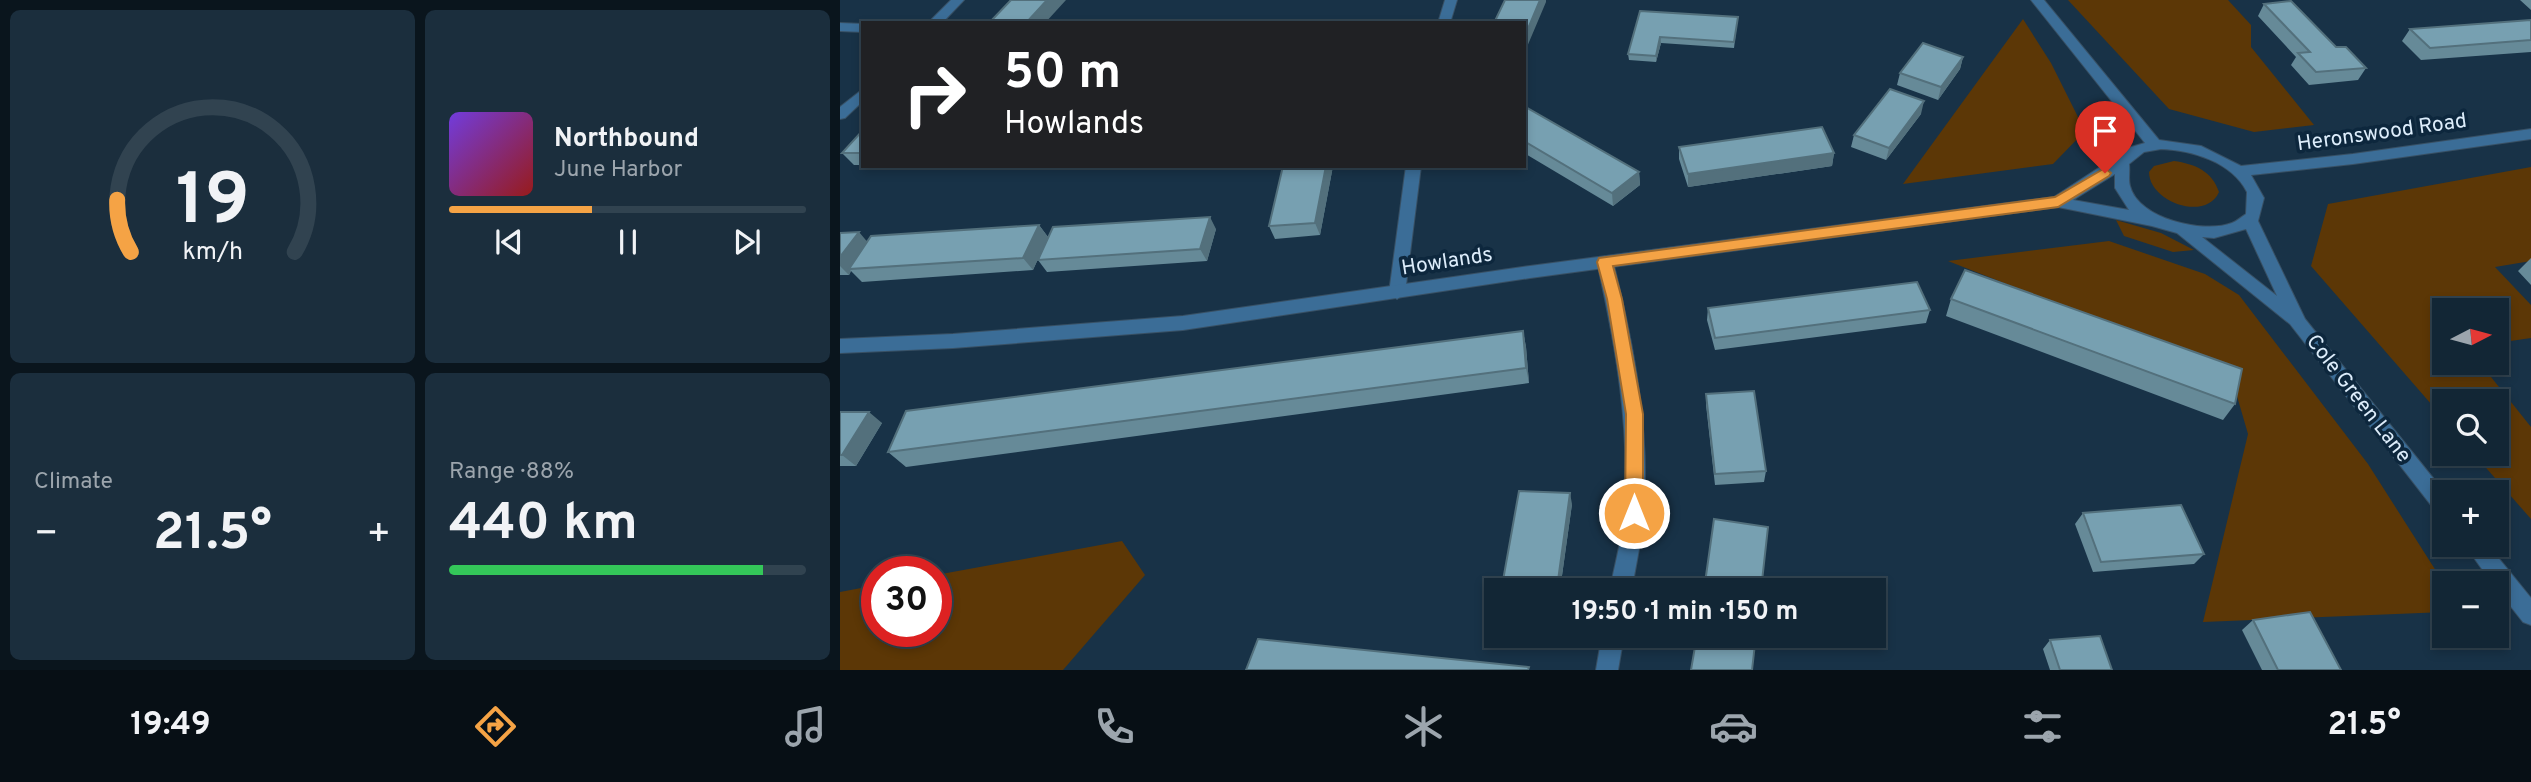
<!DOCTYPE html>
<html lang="en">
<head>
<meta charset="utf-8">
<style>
  body { margin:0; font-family:Overpass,sans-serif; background:#1b2e3d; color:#f1f3f6; height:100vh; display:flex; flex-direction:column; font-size:26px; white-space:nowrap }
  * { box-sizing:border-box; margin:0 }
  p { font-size:23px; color:#9ca5ad }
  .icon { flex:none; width:38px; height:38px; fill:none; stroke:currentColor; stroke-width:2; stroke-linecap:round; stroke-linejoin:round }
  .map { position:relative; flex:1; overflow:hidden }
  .side { display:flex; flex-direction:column; gap:10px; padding:10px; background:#0a151d; width:840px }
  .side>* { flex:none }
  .banner { position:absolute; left:21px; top:21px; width:665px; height:147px; border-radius:0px; box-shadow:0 4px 10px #0003,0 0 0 2px #314350; background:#202124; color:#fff; overflow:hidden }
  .needle { width:46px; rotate:84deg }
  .tools { position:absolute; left:1592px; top:298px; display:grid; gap:14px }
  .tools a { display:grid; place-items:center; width:77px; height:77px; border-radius:0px; background:#122635; box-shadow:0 4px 10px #0003,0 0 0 2px #314350; font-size:35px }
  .speed { position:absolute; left:21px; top:556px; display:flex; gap:14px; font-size:35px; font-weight:700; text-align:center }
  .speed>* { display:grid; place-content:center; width:91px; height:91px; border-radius:50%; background:#122635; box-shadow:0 4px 10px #0003,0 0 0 2px #314350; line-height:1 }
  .speed .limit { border:10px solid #d22; background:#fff; color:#111 }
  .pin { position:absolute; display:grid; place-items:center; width:60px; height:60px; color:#fff; margin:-72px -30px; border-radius:50% 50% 50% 0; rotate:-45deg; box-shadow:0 0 7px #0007 }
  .pin .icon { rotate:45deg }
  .me { position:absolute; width:77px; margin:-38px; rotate:0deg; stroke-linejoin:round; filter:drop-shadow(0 0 5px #0008) }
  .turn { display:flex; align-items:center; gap:24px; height:147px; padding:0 28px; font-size:32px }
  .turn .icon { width:91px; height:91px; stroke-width:2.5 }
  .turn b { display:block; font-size:49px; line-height:60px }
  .big { font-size:52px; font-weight:700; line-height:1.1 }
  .side .tile { flex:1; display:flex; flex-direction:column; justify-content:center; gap:10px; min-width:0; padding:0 24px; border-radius:10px; background:#1b2e3d }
  .side .dial { align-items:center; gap:0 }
  .dial svg { height:182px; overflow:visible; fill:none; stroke:#314350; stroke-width:7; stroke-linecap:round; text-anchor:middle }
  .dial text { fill:#f1f3f6; stroke:none }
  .song { display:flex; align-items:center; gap:21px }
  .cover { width:84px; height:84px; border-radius:10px; background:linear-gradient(135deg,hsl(260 70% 55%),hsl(0 70% 35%)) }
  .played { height:7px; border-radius:4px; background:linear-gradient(90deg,#f5a345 40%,#314350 40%) }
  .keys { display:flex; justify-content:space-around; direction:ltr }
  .heat { display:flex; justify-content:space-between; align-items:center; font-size:38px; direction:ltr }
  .charge { height:10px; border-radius:5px; background:linear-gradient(90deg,#34c759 88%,#314350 0) }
  .side .tiles { flex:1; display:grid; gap:10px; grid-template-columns:repeat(2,1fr) }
  .trip { position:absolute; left:644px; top:578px; width:402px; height:70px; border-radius:0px; background:#122635; box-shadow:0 4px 10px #0003,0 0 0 2px #314350; font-weight:700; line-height:70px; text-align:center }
  .tabs { display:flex; height:112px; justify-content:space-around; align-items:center; background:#070f15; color:#9ca5ad }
  .tabs .icon { width:49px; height:49px }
  .tabs .current { color:#f5a345 }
  .tabs b { font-size:32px; color:#f1f3f6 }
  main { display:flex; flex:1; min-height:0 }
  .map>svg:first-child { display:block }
  .green { fill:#5c3706 }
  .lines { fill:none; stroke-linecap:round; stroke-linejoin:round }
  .minor-casing { stroke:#385064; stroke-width:2 }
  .tertiary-casing { stroke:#385064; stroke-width:2 }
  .minor { fill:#3b6d97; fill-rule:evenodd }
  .tertiary { fill:#3b6d97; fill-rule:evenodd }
  .wall { fill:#668a98 }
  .shaded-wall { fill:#53707c }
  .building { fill:#77a0b1; stroke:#53707c; stroke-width:2 }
  .route { fill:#f5a345; stroke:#9f6a2d; stroke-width:2 }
  .labels { text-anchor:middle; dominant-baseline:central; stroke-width:7; stroke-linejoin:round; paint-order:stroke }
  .street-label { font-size:21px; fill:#ddedfb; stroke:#0d273d }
</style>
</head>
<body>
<main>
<section class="side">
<div class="tiles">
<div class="tile dial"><svg viewBox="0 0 100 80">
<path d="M14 69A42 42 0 1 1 86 69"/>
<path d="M14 69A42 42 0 0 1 8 46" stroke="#f5a345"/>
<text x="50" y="56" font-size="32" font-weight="700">19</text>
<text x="50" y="72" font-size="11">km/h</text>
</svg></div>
<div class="tile">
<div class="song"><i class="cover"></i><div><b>Northbound</b><p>June Harbor</p></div></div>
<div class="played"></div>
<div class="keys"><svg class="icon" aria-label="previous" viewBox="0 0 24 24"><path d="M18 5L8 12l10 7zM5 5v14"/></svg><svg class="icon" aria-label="pause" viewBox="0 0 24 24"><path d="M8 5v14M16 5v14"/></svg><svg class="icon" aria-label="next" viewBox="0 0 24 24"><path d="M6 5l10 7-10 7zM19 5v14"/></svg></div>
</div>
<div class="tile"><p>Climate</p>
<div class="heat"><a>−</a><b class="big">21.5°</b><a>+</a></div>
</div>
<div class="tile"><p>Range · 88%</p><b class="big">440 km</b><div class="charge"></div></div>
</div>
</section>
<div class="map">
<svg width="1691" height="670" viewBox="0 0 1691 670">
  <rect width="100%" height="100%" fill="#183247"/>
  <path class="green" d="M1228,0H1388L1411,25V47L1474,125L1414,132L1329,109Z
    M1183,19L1211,63L1245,131L1213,164L1063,184Z
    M1334,161C1355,164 1372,171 1379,192C1366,222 1309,202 1309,172L1314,166Z
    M1691,167V261L1655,267L1691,305V338L1657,343V310H1605V362H1639L1691,427V519L1633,453H1657V401H1605V420L1471,266L1488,204Z
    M1276,220L1321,233L1354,250L1333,252L1284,236Z
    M1269,241L1365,274L1399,295L1528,464L1605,585V612L1363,622L1408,434L1390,372L1108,261Z
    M282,541L305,575L223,670H0V592L37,585V632H96V575Z"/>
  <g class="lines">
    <defs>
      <path id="minor" d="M111,0H124L102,23H88Z
        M605,0H617L610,23H598Z
        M0,23L23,24V32L0,31Z
        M23,89V101L5,118L0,119V107Z
        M566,166H581L565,293L557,299L549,293Z
        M765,256L773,262C794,346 811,434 803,521C801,544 795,567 792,590H770C774,567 781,544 783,521C792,435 776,346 757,262Z
        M762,635H784L778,670H756Z"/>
      <path id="tertiary" d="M1191,0H1204L1319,140L1361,146L1401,166L1513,154L1691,129V139L1513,164L1411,175L1424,198L1418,221L1465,319L1605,493V517L1598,514L1450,324L1337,233L1312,226L1218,207L690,278L343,330L113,348L0,353V339L113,334L343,316L690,266L1214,197L1291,147L1305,143ZM1321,149C1352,150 1392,162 1407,192L1406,214C1401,217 1397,221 1392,223C1364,234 1298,219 1290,186C1288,180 1290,171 1289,164L1304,152ZM1275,174V188L1289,210L1233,200ZM1406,229L1437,296L1362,237L1374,238Z
        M1624,544H1647L1691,598V625L1683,622L1657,589V583H1652Z"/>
    </defs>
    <use href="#minor" class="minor-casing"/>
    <use href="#tertiary" class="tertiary-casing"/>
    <use href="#minor" class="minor"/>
    <use href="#tertiary" class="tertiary"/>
  </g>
  <path class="wall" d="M1680,0H1691V10Z
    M1424,4L1496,47L1526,68L1518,80L1469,85L1451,65L1456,57L1418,16Z
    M800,11L897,24L894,48L821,43L816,62L789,60L788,54Z
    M1691,20V52L1581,60L1562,41L1570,29Z
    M1123,57L1120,69L1098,100L1057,85L1060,73Z
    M684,106L799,172L800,185L773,206L684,153Z
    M1081,114L1046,160L1011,147L1014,135Z
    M23,130V165H14L2,153Z
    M839,147L994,153L992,166L848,187L839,159Z
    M493,166L480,235L435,239L429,226Z
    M199,225L208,237L193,270L22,282L11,271L9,275H0V233L27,241Z
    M376,229L367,261L207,272L198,260Z
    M1691,258V285L1678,271Z
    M1111,299L1395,404L1383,420L1106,316Z
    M868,308L1090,310L1086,323L875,350L867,320Z
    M683,331L686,347L689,383L66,467L48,452Z
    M866,394L926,471L924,482L875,485L866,405Z
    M0,412L42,423L16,466H0Z
    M732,504L720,590H663L662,586Z
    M1243,513L1364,554L1354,564L1253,572L1235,524Z
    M1413,620L1501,670H1422L1402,630Z
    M1210,640L1272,670H1210L1203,649Z"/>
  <path class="shaded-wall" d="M207,0H226L205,23H186Z
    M700,0H706V2L684,54V38Z
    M820,37L821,43L816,62V56Z
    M1123,57L1120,69L1098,100L1101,87Z
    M1084,101L1081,114L1046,160L1049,148Z
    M994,153L992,166L848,187V174Z
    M486,166H493L480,235L475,223Z
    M799,172L800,185L773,206L772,193Z
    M370,217L376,229L367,261L360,249Z
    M199,225L208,237L193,270L183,258Z
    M19,232L30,245L9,269L11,271L9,275L0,266V257Z
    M683,331L686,347L689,383L686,368Z
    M29,412L42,423L16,466L2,455Z
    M730,493L732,504L720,590H717Z"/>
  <path class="building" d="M171,0H207L186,23H149Z
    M665,0H700L684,38V23H654Z
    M1451,1L1496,47H1506L1526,68L1476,72L1458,53L1470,52L1424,4Z
    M800,11L898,17L894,42L820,37L816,56L788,54Z
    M1691,20V40L1590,48L1570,29Z
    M1083,43L1123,57L1101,87L1060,73Z
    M1050,89L1084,101L1049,148L1014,135Z
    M684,106L799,172L772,193L684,141Z
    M982,127L994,153L848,174L839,147Z
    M23,130V153H2Z
    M443,166H486L475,223L429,226Z
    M370,217L360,249L198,260L213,227Z
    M199,225L183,258L9,269L31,236Z
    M19,232L0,257V233Z
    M1125,270L1402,369L1395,404L1111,299Z
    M1077,282L1090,310L875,338L868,308Z
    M683,331L686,368L48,452L66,411Z
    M914,391L926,471L875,474L866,394Z
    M0,412H29L2,455H0Z
    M679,491L730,493L717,588L662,586Z
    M1341,505L1364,554L1261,562L1243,513Z
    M874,519L928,527L921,590H864Z
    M1470,612L1501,670H1438L1413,620Z
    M857,635H916L912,670H851Z
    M1260,636L1272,670H1220L1210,640Z
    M418,639L689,667L688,670H406Z"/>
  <path class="route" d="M1265,168L1271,173L1269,176L1218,207L773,266L782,299L803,414V513L801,518L794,521L788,518L785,513L786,414L767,299L757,262L759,258L1215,197Z"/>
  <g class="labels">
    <g class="street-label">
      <text transform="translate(1542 133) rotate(-8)">Heronswood Road</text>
      <text transform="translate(607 262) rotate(-9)">Howlands</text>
      <text transform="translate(1518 399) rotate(52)">Cole Green Lane</text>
    </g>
  </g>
</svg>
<div class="tools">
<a><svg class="needle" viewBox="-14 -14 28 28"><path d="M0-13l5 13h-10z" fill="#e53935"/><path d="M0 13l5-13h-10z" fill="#9ca5ad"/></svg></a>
<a><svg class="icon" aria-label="search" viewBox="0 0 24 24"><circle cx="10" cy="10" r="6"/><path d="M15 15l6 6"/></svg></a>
<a>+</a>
<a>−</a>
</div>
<div class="speed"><div class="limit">30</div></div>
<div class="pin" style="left:1265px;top:173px;background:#d93025"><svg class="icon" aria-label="arrive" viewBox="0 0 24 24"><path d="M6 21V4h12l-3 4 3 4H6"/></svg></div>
<svg class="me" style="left:794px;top:513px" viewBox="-20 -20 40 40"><circle r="17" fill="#f5a345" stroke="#fff" stroke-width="3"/><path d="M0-11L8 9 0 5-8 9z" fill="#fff"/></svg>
<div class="trip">19:50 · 1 min · 150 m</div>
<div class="banner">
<div class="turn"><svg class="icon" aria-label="right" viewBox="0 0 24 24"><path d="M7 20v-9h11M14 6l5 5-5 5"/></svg><div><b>50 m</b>Howlands</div></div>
</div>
</div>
</main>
<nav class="tabs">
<b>19:49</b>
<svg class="icon current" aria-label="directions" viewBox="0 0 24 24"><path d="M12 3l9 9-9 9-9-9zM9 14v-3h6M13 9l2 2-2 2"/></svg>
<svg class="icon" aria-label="music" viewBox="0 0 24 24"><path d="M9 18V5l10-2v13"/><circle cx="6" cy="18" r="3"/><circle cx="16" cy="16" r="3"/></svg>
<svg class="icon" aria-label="phone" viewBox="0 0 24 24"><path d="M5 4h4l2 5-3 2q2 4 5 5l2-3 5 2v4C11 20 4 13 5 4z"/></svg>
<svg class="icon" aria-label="climate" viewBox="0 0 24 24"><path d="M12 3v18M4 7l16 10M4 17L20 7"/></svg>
<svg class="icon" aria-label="car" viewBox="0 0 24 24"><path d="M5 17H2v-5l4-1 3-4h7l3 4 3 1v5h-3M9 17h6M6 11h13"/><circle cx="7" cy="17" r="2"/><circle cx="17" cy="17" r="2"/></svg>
<svg class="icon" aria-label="filters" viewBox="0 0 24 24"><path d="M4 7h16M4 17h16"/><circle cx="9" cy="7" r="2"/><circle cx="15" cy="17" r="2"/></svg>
<b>21.5°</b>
</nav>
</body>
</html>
